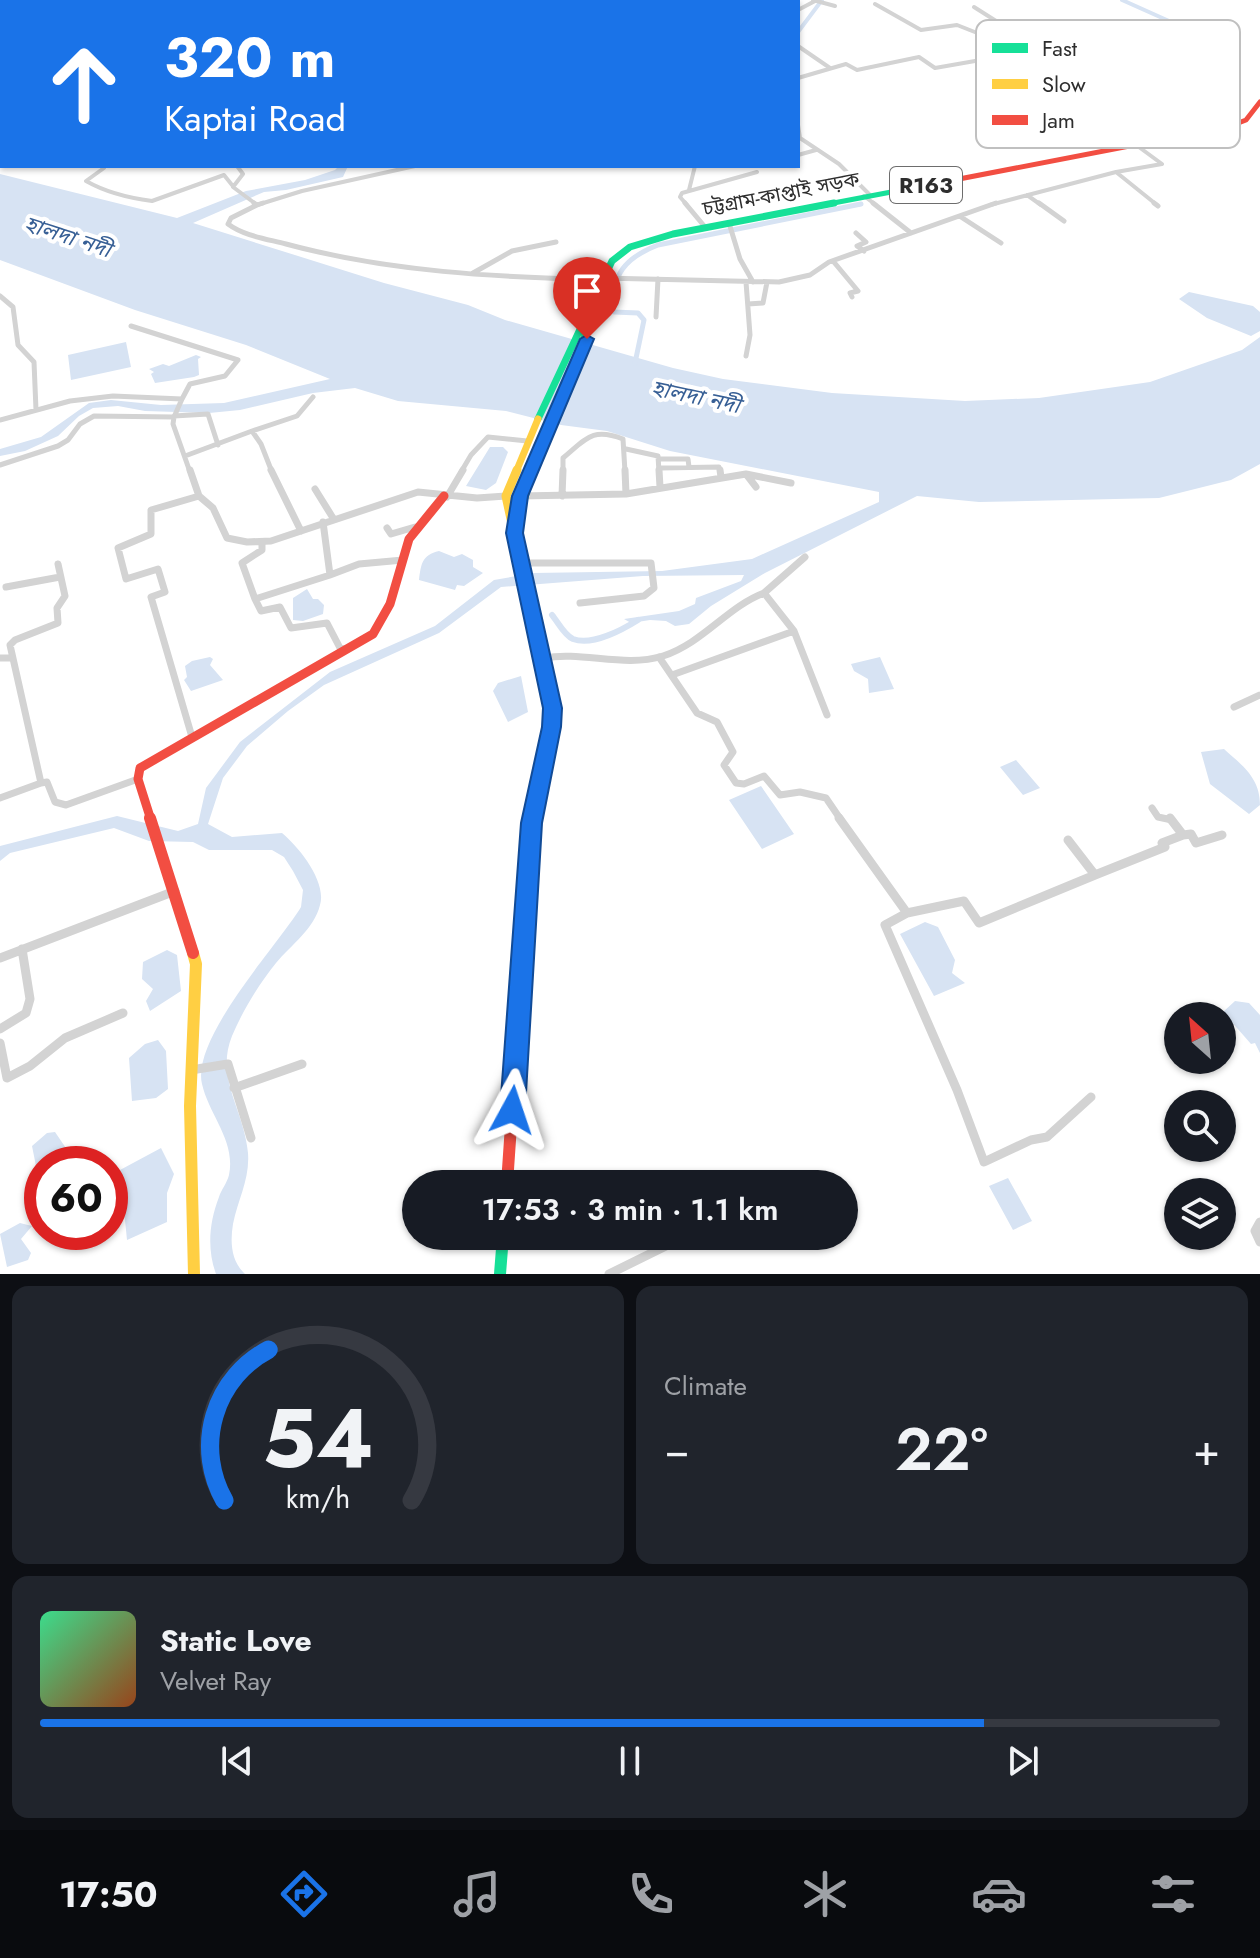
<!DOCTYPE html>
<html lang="en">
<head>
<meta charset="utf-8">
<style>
  body { margin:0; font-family:Jost,"Noto Sans Bengali",sans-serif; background:#20242c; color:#f1f3f6; height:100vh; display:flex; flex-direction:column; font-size:30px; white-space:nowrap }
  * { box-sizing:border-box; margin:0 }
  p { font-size:26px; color:#9ea1a6 }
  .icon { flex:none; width:44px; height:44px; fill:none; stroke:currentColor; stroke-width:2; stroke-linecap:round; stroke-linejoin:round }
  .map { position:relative; height:1274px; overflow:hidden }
  .sheet { display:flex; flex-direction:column; gap:12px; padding:12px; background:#0d0f14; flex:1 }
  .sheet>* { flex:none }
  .hud { position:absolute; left:0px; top:0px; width:800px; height:168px; box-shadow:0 2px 6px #0004; background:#1a73e8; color:#fff; overflow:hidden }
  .needle { width:52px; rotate:333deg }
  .controls { position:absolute; left:1164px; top:1002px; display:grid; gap:16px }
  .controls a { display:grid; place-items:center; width:72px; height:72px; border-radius:50%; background:#171b24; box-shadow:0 2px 6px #0004; font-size:40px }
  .speed { position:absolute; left:24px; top:1146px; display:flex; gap:16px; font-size:40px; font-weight:700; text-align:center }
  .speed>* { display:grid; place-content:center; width:104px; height:104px; border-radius:50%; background:#171b24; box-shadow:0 2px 6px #0004; line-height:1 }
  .speed .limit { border:12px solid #d22; background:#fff; color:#111 }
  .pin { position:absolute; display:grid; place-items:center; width:68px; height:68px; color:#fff; margin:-82px -34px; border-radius:50% 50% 50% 0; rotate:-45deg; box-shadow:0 0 8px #0007 }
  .pin .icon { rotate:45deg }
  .me { position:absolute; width:88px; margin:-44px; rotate:5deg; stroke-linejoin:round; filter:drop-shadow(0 0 6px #0008) }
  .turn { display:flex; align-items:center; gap:28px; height:168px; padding:0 32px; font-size:36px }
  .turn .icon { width:104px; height:104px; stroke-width:2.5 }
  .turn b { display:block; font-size:56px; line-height:68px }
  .big { font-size:60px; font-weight:600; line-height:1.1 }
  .sheet .tile { flex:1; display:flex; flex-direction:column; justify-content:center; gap:12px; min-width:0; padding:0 28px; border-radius:16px; background:#20242c }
  .sheet .dial { align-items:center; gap:0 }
  .dial svg { height:208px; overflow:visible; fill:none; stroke:#363941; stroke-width:7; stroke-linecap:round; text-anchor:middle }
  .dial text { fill:#f1f3f6; stroke:none }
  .song { display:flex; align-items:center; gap:24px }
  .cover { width:96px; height:96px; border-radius:12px; background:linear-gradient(135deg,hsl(150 70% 55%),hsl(20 70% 35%)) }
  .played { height:8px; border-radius:4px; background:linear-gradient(90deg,#1a73e8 80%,#363941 80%) }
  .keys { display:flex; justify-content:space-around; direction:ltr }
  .heat { display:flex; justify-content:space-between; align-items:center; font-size:44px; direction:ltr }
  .sheet .tiles { flex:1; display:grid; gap:12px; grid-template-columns:1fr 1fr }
  .tile:last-child { grid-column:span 2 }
  .trip { position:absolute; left:402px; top:1170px; width:456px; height:80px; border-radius:40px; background:#171b24; box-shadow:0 2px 6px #0004; font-weight:600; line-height:80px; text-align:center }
  .dock { display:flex; height:128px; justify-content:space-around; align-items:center; background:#090b0e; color:#9ea1a6 }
  .dock .icon { width:56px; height:56px }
  .dock .current { color:#1a73e8 }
  .dock b { font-size:36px; color:#f1f3f6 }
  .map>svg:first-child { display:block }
  .water { fill:#d7e3f3 }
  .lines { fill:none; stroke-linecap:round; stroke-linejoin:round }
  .stream { stroke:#d7e3f3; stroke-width:2 }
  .canal-far2 { stroke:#d7e3f3; stroke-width:4 }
  .canal-far1 { stroke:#d7e3f3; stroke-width:5 }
  .canal { stroke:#d7e3f3; stroke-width:6 }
  .street-far3 { stroke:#d3d3d3; stroke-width:4 }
  .street-far2 { stroke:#d3d3d3; stroke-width:5 }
  .street-far1 { stroke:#d3d3d3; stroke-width:7 }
  .street { stroke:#d3d3d3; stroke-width:9 }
  .fast-far3 { stroke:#16e098; stroke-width:5 }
  .fast-far2 { stroke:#16e098; stroke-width:7 }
  .fast-far1 { stroke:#16e098; stroke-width:9 }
  .fast { stroke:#16e098; stroke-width:12 }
  .slow-far2 { stroke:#ffcf43; stroke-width:7 }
  .slow-far1 { stroke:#ffcf43; stroke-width:9 }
  .slow { stroke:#ffcf43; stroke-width:12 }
  .jam-far2 { stroke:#f24e42; stroke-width:5 }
  .jam-far1 { stroke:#f24e42; stroke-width:9 }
  .jam { stroke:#f24e42; stroke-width:12 }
  .route { fill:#1a73e8; stroke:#114b97; stroke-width:2 }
  .labels { text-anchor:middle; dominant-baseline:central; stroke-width:8; stroke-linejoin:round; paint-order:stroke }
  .far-street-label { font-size:20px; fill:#2e2e2e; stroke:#fff }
  .shield { fill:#fff; stroke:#6d6d6d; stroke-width:2 }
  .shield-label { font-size:22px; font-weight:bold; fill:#2e2e2e }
  .far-water-label { font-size:22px; font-style:italic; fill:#375f95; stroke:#fff }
  .key { fill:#fff; stroke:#c0c0c0; stroke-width:2 }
  .key-label { font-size:22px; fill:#2e2e2e }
</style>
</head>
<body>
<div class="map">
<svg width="1260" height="1274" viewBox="0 0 1260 1274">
  <rect width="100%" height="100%" fill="#fff"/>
  <path class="water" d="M339,166H348L343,177L286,190L264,192L193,223L384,283L468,305L505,320L673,368L723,379L832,393L965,401L1039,398L1150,382L1242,350L1260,337V464L1231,480L1159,498L979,502L917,496L765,573L711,606L689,624L675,626L666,621L650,620L631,623L624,619L679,611L695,604L696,598L741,581L744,575L643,576L501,587L439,633L324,685L288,711L247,746L223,778L208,824L232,837L282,833C299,847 327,882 320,905C314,929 291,945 276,963C259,984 243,1010 232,1036C215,1078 244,1110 248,1153C250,1179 238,1199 233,1224C230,1242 231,1261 245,1274H216C207,1249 209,1223 219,1197C221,1190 227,1183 229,1175C236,1141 209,1115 202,1084C191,1038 278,945 301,907L303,890L293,871L284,857L272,850H209L193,842L149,841L114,828L10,853L0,861V846L117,816L178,831L198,824L206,788L240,742L330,672L435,626L494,580L533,573L662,571L752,559L879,502V492L670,451L607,431L561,425L506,411L398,401L355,388L313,393L240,410L209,413L145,411L118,406L93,408L79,416L58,436L25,451L0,456V449L41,437L89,403L111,400L161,405L224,403L330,379L246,345L135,310L0,260V174L177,218L246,191L305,180L335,170Z
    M1189,292L1253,306L1260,312V331L1251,336L1207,318L1179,299Z
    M126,342L131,367L71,380L68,355Z
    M196,355L201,357L198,359L199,375L194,377L155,383L151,374L154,372L149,369L163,364L169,366Z
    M490,447H503L508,452L496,483L486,490L466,486Z
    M439,551L454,557L462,554L473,560V567L483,573L464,586L457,585L455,590L419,580C421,564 422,555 439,551Z
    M307,589L313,599H318L324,605L323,614L303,621L293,620V598Z
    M210,657L213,659L210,665L223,680L191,691L184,680L187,677L185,666L192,661Z
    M880,657L894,689L869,693L868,679L854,671L851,664Z
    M521,676L528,712L508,722L493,691L498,683Z
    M1224,749C1243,766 1260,778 1260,805L1249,814L1210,784L1201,752Z
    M1016,760L1040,788L1023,795L1000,767Z
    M761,786L794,834L762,849L729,800Z
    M925,922L938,927L955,960L952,973L965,983L934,996L900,934Z
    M167,950L177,955L181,991L150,1011L146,1001L153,989L142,979L143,962Z
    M1235,1001L1249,1003L1260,1015V1053L1255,1043L1251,1044L1223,1012Z
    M158,1040L166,1051L168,1089L156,1098L132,1101L129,1058L145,1044Z
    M55,1132L70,1154L66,1164H42V1176H38L32,1146L47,1133Z
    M161,1148L174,1174L167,1193V1222L127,1240L120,1170Z
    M1008,1178L1032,1221L1013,1230L989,1186Z
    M20,1223L32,1226L21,1239L31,1253L28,1260L7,1267L0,1234Z"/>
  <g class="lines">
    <path class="stream" d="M1200,43L1220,46L1239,43
      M1200,43L1197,44L1214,59"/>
    <path class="canal-far2" d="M1122,0L1169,21L1168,24L1200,43
      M798,32L822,0
      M856,205L861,204"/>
    <path class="canal-far1" d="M635,363L644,320L638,313L614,312L610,309C614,274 624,258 658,245L861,204"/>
    <path class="canal" d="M552,615C558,622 564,635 573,639C592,646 622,630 638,620"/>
    <path class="street-far3" d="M507,0L510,2
      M813,0L835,6
      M483,2L490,0
      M598,2L614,0
      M875,4L921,30L957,25L995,40L1033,63L1064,92L1162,164L1116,172L990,205
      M974,7L1015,33L995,40
      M798,10L815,1
      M798,46L830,68
      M0,66L2,75
      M1047,76L1104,69L1144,94
      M798,78L846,64L857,70L919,57L935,68L1015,54
      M1034,93L1054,104L1077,102
      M1192,93L1238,124
      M798,125L800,138L839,164L870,195
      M798,155L816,150
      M101,166H116
      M237,166L243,174L233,187L257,205
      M104,168L86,181C107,193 129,198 152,201L224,175L232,185
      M1116,172L1157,205
      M689,190L695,166
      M1027,195L1041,205
      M864,196L876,205
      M257,205L302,191L415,166
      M687,205L680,197L682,193L757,172"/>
    <path class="street-far2" d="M254,203L257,205L231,218L228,224C244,236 267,239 286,244C389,272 496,277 602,280
      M685,203L705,227
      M873,203L911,233
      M1039,203L1064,221
      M1154,203L1158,206
      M257,205L263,203
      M961,217L1001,243
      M729,223L740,259L753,282
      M856,233L866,242L857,246L864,251
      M833,261L858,291L850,293L852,297
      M473,273L512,251L556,242
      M602,278L779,282L810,275L829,262L996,203
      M746,282L750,335L746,356
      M0,296L13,307L18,345L34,362L36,410
      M748,304L763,303L767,282
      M656,317L658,279
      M131,326L238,360L225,376L190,384L182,399
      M174,416L208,414L218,445
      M0,420L70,401L113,396L182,399L174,417
      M252,431L297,416L313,397
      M626,449L658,456L659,472
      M185,456L252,431L261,444L272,472
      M660,459H688L689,467
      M0,465L58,446L68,440L80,424L94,416L174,417L173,424L190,472
      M660,468L719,467L720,472
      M461,472L471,455L488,437L527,441
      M563,472V458C586,439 592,427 623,439L625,472"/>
    <path class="street-far1" d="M190,470L199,496L213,508L227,538L247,542L271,541L418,492L477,498L506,496
      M271,470L301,531
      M625,470L626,494
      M659,470L660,487
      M720,470L721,477
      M746,474L791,483
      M315,489L333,518
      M520,496L626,494L746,474L756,487
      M562,496L563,470
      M447,497L463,470
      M323,522L330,575L359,564L403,560
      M387,528L391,534L415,527
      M522,563H651L654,588L644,596L580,603
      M58,564L65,596L57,608L58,623L15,640L10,645L41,783L47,782L55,802L66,805L138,779
      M330,575L255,599L261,611L280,607L291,628L327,623L340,648L344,649
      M6,587L60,577
      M255,599L242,563L262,550V542
      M794,631L827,715
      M659,657L697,713L717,722L733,752L724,765L736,783L744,784L764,776L780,795L800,792L826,798L841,820
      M0,658H12
      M544,658C583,651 624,668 663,656C703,643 727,607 764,593
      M672,675L794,631L764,593L805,557
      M1234,707L1260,695
      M192,737L151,597L165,592L158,569L126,579L118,548L151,534V510L199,496
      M0,798L41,783
      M1152,808L1158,817L1172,820"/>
    <path class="street" d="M839,818L907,913
      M1170,818L1183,835L1191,834L1196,843L1222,835
      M1068,840L1095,875L1165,847L1162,843L1183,835
      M0,958L175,891
      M0,1029L26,1013L30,999L22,949
      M0,1043L7,1078L30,1066L65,1038L123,1013
      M191,1070L228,1064L251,1138
      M234,1088L302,1064
      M1091,1097L1047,1137L1031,1140L984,1162L957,1090L885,925L907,913L964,901L979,923L1095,875
      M1260,1222L1255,1231L1260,1242
      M609,1274L676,1241"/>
    <path class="fast-far3" d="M823,205L928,185"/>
    <path class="fast-far2" d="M538,419L612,261L630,247L673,234L834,203
      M531,472L578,356L597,298"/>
    <path class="fast-far1" d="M515,527L532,470"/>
    <path class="fast" d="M500,1274L503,1236"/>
    <path class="slow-far2" d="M516,472L538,419"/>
    <path class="slow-far1" d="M517,470L506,496L552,708V727L537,797"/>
    <path class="slow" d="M193,953L196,964L190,1106L194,1274"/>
    <path class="jam-far2" d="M928,185L1228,127L1246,120L1260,102"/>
    <path class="jam-far1" d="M151,820L138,779L140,768L373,634L390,604L409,539L444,496
      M532,820L537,797"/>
    <path class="jam" d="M150,818L193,953
      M507,1184L532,818"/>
  </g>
  <path class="route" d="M587,335L594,339L528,496L523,533L562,708L561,727L542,823L525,1110L521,1119L512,1122L504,1119L500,1110L521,823L542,727L543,708L506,533L512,496L580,339Z"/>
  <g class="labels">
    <g class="far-street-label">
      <text transform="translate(781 194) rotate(-11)">চট্টগ্রাম-কাপ্তাই সড়ক</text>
    </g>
    <rect class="shield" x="890" y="167" width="72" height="36" rx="6"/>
    <g class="shield-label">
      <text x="926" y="185">R163</text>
    </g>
    <g class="far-water-label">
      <text transform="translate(68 236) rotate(18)">হালদা নদী</text>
      <text transform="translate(696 396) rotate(12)">হালদা নদী</text>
    </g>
  </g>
  <rect x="976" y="20" width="264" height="128" rx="12" class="key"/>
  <rect x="992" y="43" width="36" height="10" fill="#16e098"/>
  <rect x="992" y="79" width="36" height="10" fill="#ffcf43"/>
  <rect x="992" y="115" width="36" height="10" fill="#f24e42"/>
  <g class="key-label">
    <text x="1042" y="56">Fast</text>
    <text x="1042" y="92">Slow</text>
    <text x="1042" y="128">Jam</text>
  </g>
</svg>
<div class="controls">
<a><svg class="needle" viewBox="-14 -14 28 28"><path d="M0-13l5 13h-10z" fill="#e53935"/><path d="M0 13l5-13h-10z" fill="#9ea1a6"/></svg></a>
<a><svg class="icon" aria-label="search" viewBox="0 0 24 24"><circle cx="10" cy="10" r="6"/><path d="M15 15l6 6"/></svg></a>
<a><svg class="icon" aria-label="layers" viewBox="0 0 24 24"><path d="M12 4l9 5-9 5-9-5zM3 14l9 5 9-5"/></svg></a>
</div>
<div class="speed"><div class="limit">60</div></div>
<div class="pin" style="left:587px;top:339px;background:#d93025"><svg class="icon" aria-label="arrive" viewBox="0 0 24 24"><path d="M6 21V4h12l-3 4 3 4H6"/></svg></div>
<svg class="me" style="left:512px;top:1110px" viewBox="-20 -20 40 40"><path d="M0-17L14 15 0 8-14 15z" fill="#1a73e8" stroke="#fff" stroke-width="4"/></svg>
<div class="trip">17:53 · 3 min · 1.1 km</div>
<div class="hud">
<div class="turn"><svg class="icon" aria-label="ahead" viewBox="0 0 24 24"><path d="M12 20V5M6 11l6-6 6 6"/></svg><div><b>320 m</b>Kaptai Road</div></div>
</div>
</div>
<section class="sheet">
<div class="tiles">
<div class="tile dial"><svg viewBox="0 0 100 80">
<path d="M14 69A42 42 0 1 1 86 69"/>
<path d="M14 69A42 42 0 0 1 31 11" stroke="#1a73e8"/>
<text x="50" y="56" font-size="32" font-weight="700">54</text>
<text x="50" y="72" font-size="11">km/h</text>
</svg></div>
<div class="tile"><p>Climate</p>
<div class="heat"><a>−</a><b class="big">22°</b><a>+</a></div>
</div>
<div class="tile">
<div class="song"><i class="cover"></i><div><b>Static Love</b><p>Velvet Ray</p></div></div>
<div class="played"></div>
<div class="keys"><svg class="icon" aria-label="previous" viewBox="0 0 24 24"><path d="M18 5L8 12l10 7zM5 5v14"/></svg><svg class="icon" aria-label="pause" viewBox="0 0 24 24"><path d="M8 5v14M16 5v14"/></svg><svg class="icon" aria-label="next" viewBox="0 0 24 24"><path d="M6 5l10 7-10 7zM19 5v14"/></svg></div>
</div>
</div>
</section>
<nav class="dock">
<b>17:50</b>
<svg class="icon current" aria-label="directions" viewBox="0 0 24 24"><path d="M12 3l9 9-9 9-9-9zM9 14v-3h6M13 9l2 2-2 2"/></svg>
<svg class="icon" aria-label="music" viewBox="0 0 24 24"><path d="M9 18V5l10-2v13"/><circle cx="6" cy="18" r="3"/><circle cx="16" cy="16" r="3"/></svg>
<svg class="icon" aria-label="phone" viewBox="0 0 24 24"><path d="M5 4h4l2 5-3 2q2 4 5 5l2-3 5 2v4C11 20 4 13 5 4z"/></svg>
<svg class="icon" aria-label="climate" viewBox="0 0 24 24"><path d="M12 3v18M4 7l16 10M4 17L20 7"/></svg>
<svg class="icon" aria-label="car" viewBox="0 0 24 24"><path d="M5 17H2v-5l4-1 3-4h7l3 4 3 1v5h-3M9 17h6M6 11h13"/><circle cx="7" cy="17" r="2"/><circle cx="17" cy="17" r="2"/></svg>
<svg class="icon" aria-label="filters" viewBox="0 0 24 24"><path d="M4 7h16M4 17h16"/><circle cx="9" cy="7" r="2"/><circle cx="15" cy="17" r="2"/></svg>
</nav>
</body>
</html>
